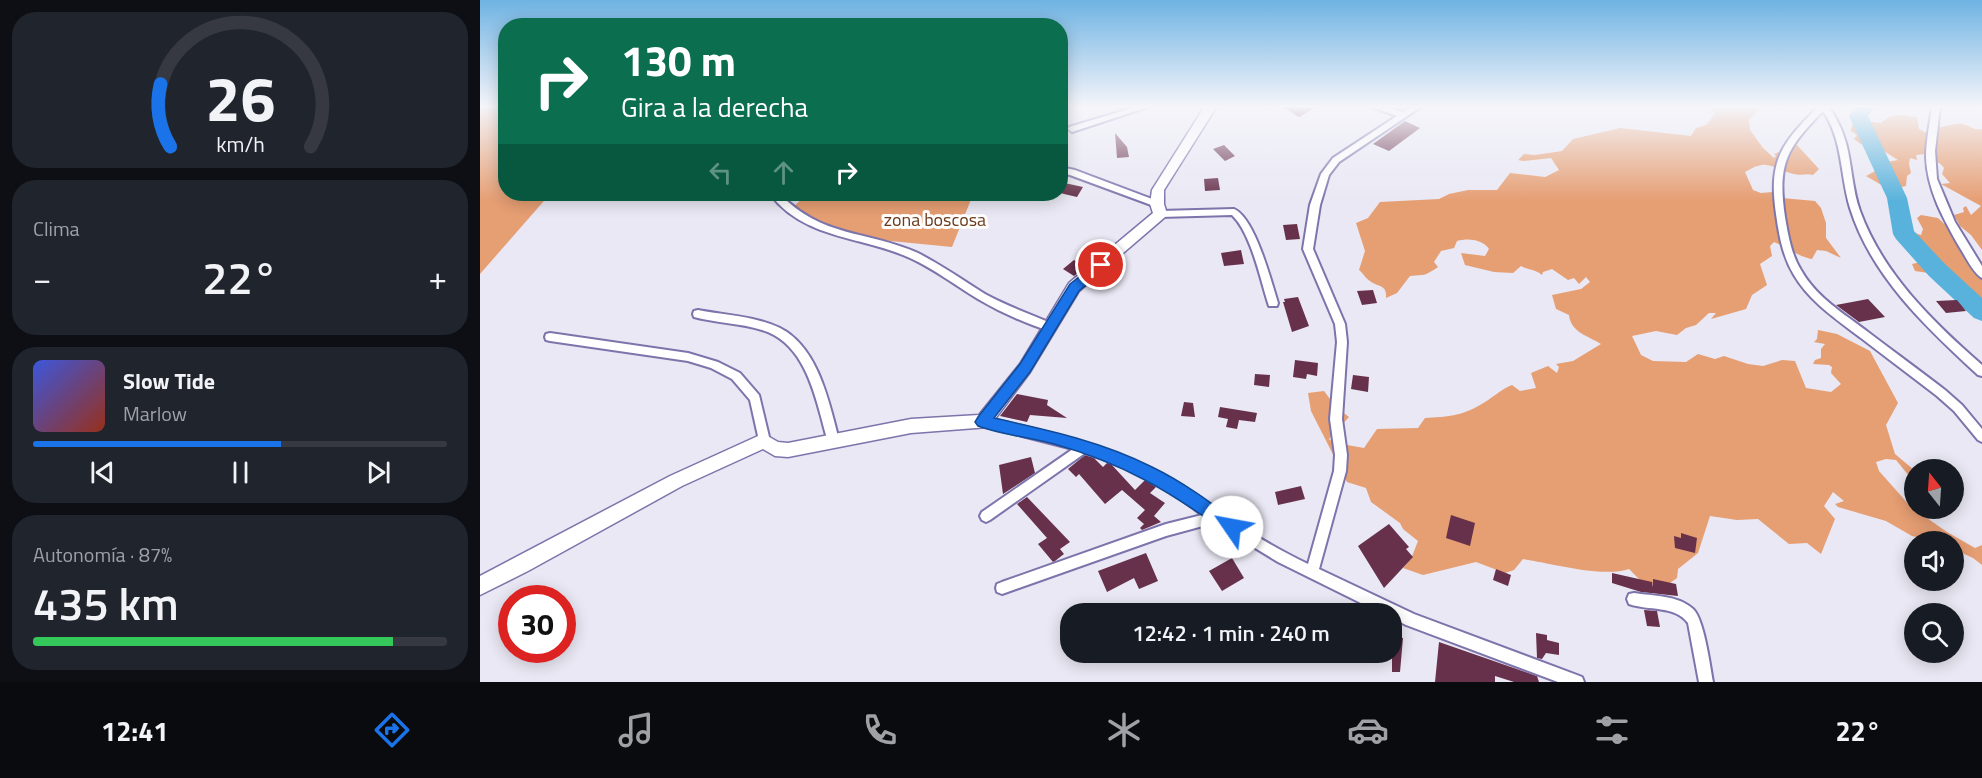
<!DOCTYPE html>
<html lang="es">
<head>
<meta charset="utf-8">
<style>
  body { margin:0; font-family:"Titillium Web",sans-serif; background:#20242c; color:#f1f3f6; height:100vh; display:flex; flex-direction:column; font-size:22px; white-space:nowrap }
  * { box-sizing:border-box; margin:0 }
  p { font-size:20px; color:#9ea1a6 }
  .icon { flex:none; width:33px; height:33px; fill:none; stroke:currentColor; stroke-width:2; stroke-linecap:round; stroke-linejoin:round }
  .map { position:relative; flex:1; overflow:hidden }
  .panel { display:flex; flex-direction:column; gap:12px; padding:12px; background:#0d0f14; width:480px }
  .panel>* { flex:none }
  .hud { position:absolute; left:18px; top:18px; width:570px; height:183px; border-radius:24px; box-shadow:0 3px 15px #0003; background:#0b6e4f; color:#fff; overflow:hidden }
  .needle { width:39px; rotate:343deg }
  .fabs { position:absolute; left:1424px; top:459px; display:grid; gap:12px }
  .fabs a { display:grid; place-items:center; width:60px; height:60px; border-radius:50%; background:#171b24; box-shadow:0 3px 15px #0003; font-size:30px }
  .speed { position:absolute; left:18px; top:585px; display:flex; gap:12px; font-size:30px; font-weight:700; text-align:center }
  .speed>* { display:grid; place-content:center; width:78px; height:78px; border-radius:50%; background:#171b24; box-shadow:0 3px 15px #0003; line-height:1 }
  .speed .limit { border:9px solid #d22; background:#fff; color:#111 }
  .pin { position:absolute; display:grid; place-items:center; width:51px; height:51px; color:#fff; margin:-26px; border:3px solid #fff; border-radius:50%; box-shadow:0 2px 6px #0007 }
  .me { position:absolute; width:66px; margin:-33px; rotate:303deg; stroke-linejoin:round; filter:drop-shadow(0 0 4px #0008) }
  .turn { display:flex; align-items:center; gap:21px; height:126px; padding:0 24px; font-size:27px }
  .turn .icon { width:78px; height:78px; stroke-width:2.5 }
  .turn b { display:block; font-size:42px; line-height:51px }
  .lanes { display:flex; align-items:center; height:57px; padding:0 24px; background:#0003; justify-content:center; gap:30px; direction:ltr }
  .lanes .off { opacity:.35 }
  .big { font-size:45px; font-weight:600; line-height:1.1 }
  .panel .tile { flex:1; display:flex; flex-direction:column; justify-content:center; gap:9px; min-width:0; padding:0 21px; border-radius:24px; background:#20242c }
  .panel .dial { align-items:center; gap:0 }
  .dial svg { height:156px; overflow:visible; fill:none; stroke:#363941; stroke-width:7; stroke-linecap:round; text-anchor:middle }
  .dial text { fill:#f1f3f6; stroke:none }
  .song { display:flex; align-items:center; gap:18px }
  .cover { width:72px; height:72px; border-radius:9px; background:linear-gradient(135deg,hsl(230 70% 55%),hsl(10 70% 35%)) }
  .played { height:6px; border-radius:3px; background:linear-gradient(90deg,#1a73e8 60%,#363941 60%) }
  .keys { display:flex; justify-content:space-around; direction:ltr }
  .heat { display:flex; justify-content:space-between; align-items:center; font-size:33px; direction:ltr }
  .charge { height:9px; border-radius:4px; background:linear-gradient(90deg,#34c759 87%,#363941 0) }
  .trip { position:absolute; left:580px; top:603px; width:342px; height:60px; border-radius:24px; background:#171b24; box-shadow:0 3px 15px #0003; font-weight:600; line-height:60px; text-align:center }
  .tab-bar { display:flex; height:96px; justify-content:space-around; align-items:center; background:#090b0e; color:#9ea1a6 }
  .tab-bar .icon { width:42px; height:42px }
  .tab-bar .selected { color:#1a73e8 }
  .tab-bar b { font-size:27px; color:#f1f3f6 }
  main { display:flex; flex:1; min-height:0 }
  .map>svg:first-child { display:block }
  .forest { fill:#e69e73 }
  .lines { fill:none; stroke-linecap:round; stroke-linejoin:round }
  .river { fill:#59b2db; fill-rule:evenodd }
  .building { fill:#67314b }
  .street-casing { stroke:#7d74ac; stroke-width:4 }
  .secondary-casing { stroke:#7d74ac; stroke-width:3 }
  .street { fill:#fff; fill-rule:evenodd }
  .secondary { fill:#fff; fill-rule:evenodd }
  .route { fill:#1a73e8; stroke:#114b97; stroke-width:1.5 }
  .labels { text-anchor:middle; dominant-baseline:central; stroke-width:6; stroke-linejoin:round; paint-order:stroke }
  .park-label { font-size:18px; fill:#6a3a1b; stroke:#fff }
</style>
</head>
<body>
<main>
<section class="panel">
<div class="tile dial"><svg viewBox="0 0 100 80">
<path d="M14 69A42 42 0 1 1 86 69"/>
<path d="M14 69A42 42 0 0 1 9 37" stroke="#1a73e8"/>
<text x="50" y="56" font-size="32" font-weight="700">26</text>
<text x="50" y="72" font-size="11">km/h</text>
</svg></div>
<div class="tile"><p>Clima</p>
<div class="heat"><a>−</a><b class="big">22°</b><a>+</a></div>
</div>
<div class="tile">
<div class="song"><i class="cover"></i><div><b>Slow Tide</b><p>Marlow</p></div></div>
<div class="played"></div>
<div class="keys"><svg class="icon" aria-label="previous" viewBox="0 0 24 24"><path d="M18 5L8 12l10 7zM5 5v14"/></svg><svg class="icon" aria-label="pause" viewBox="0 0 24 24"><path d="M8 5v14M16 5v14"/></svg><svg class="icon" aria-label="next" viewBox="0 0 24 24"><path d="M6 5l10 7-10 7zM19 5v14"/></svg></div>
</div>
<div class="tile"><p>Autonomía · 87%</p><b class="big">435 km</b><div class="charge"></div></div>
</section>
<div class="map">
<svg width="1502" height="682" viewBox="0 0 1502 682">
  <rect width="100%" height="100%" fill="#e9e8f4"/>
  <path class="forest" d="M0,106H25L26,194H70L0,274Z
    M1235,106H1282L1269,120L1270,130L1283,148L1294,158L1296,156L1294,154L1317,145L1339,169L1333,175C1327,173 1320,176 1314,174C1291,169 1290,157 1265,172L1273,190L1281,193L1292,192L1302,198L1335,201L1341,208L1346,223V238L1361,258L1346,251L1337,250L1332,259C1319,257 1307,247 1294,242L1290,246L1292,256L1280,264L1287,285L1272,295L1266,309L1231,319L1236,313H1229L1216,325L1206,328L1197,335L1176,331L1152,336L1161,355L1173,361L1206,362L1218,354L1235,359L1244,356L1268,364L1283,366L1302,360L1315,361L1326,388L1351,392L1361,384L1351,373L1352,367L1349,365L1333,364L1335,360L1341,358V349L1345,344L1334,342L1337,339L1338,330L1357,334L1390,351L1418,403L1406,425L1415,454L1434,470V482L1416,460L1406,459L1396,462L1399,471L1431,507L1467,532L1495,548L1502,545V565L1493,558L1473,549V542L1452,541L1432,536L1406,521L1358,507L1355,504L1364,501L1353,492L1344,506L1355,519L1341,554L1327,543L1309,544L1278,519L1257,520L1230,516L1218,553L1198,569L1197,578L1186,586L1162,582L1149,569C1123,578 1071,563 1043,559L1034,570L1025,573L996,562L943,575L923,568L931,559L938,541L923,529L920,523L891,502L886,488L867,482L831,411L828,393L844,391L856,407L869,417L849,439L859,448L867,445L884,448L897,429L938,428L945,418C967,417 981,416 1000,405C1012,399 1019,390 1032,385L1040,391L1056,388L1051,373L1068,366L1077,373L1079,367L1076,364L1093,361L1121,344C1109,336 1091,333 1089,315L1076,309L1072,295L1101,289L1110,282L1106,277L1099,284L1094,278L1088,280L1072,269L1063,272L1062,275C1055,269 1048,270 1041,266L1033,273L1014,272L985,265L981,253L1005,256L1009,249C1002,239 988,238 977,241L974,248L961,251L954,262L958,267C943,277 947,274 930,276L917,293L906,298C907,284 899,288 890,281C886,279 883,273 879,270L885,251L876,223L888,218L900,202L959,199L969,194L988,190H1017L1030,173L1065,177L1079,170L1071,158L1043,161L1038,160L1044,154L1055,155L1082,151L1093,139L1140,128L1211,136L1216,128L1226,125L1235,114L1232,109Z
    M1419,115L1437,117L1439,129L1451,135L1454,129C1463,127 1474,123 1483,124C1491,126 1494,131 1502,129V250L1491,235L1480,226L1474,215L1484,212L1483,208L1486,206L1491,215L1501,206L1461,184L1470,183L1462,174L1464,168C1460,161 1451,161 1446,154L1436,155L1437,160L1430,158L1429,164L1431,173L1427,176L1426,186L1410,190L1386,176L1399,169L1402,163L1418,160L1404,151L1395,149V154L1374,139L1377,135L1371,131L1373,120L1401,123L1409,117Z
    M327,194H497L492,197L472,247L370,237L310,210Z
    M1441,215L1458,218L1479,238L1502,275V321L1483,287L1462,275L1435,271L1432,264L1449,260L1444,253L1419,236L1425,230L1441,235L1443,229L1437,218Z"/>
  <g class="lines">
    <path class="river" d="M1376,106H1395L1388,116L1427,198L1434,231L1465,264L1502,298V321L1494,318L1449,276L1416,239L1413,234L1407,198L1369,116Z"/>
  </g>
  <path class="building" d="M801,106H838L819,117Z
    M925,121L940,128L909,151L893,144Z
    M635,133L647,147L649,157L637,158Z
    M744,145L755,156L745,161L733,149Z
    M738,178L740,190L725,191L724,179Z
    M580,182L603,187L597,197L580,193Z
    M817,224L820,239L806,240L803,225Z
    M761,250L764,264L744,266L741,253Z
    M594,260L605,267L594,276L583,269Z
    M893,290L897,303L882,305L877,291Z
    M818,297L829,326L812,332L803,302H805L804,299Z
    M1388,299L1405,317L1379,322L1356,305Z
    M1477,300L1486,311L1466,313L1456,301Z
    M815,360L838,363L837,376L827,374L826,379L813,377Z
    M775,374L790,375L789,387L774,385Z
    M873,375L889,377L888,392L871,389Z
    M537,394L568,400L567,405L587,418L550,415L547,422L520,416Z
    M704,402L713,403L715,417L701,416Z
    M740,407L777,413L775,422L759,420L757,429L746,427L748,419L738,417Z
    M605,455L614,458L623,467L627,463L631,464L655,490L665,480L676,487L670,493L685,503L674,516L681,522L662,530L660,528L664,524L657,518L665,510L642,490L625,504L599,474L596,477L588,469Z
    M551,457L555,473L523,494L519,465Z
    M821,486L825,499L798,505L795,492Z
    M547,497L590,542L580,549L584,554L575,561L573,562L558,544L567,538L537,504Z
    M971,515L995,523L990,546L966,538Z
    M909,524L929,547L926,549L933,557L904,588L878,546Z
    M1201,533L1217,538L1215,553L1195,548L1194,536L1201,538Z
    M666,553L678,581L659,589L654,578L627,592L618,571Z
    M752,558L764,578L742,591L729,571Z
    M1016,569L1031,575L1028,586L1013,580Z
    M1132,573L1172,582L1173,587V579L1196,584L1198,596L1161,592L1132,583Z
    M1164,610L1177,611L1180,627L1167,626Z
    M1056,633L1067,635V640L1079,643V655L1066,653L1062,659L1057,658Z
    M912,636L923,638L920,672H912Z
    M959,642L1057,676L1059,682H1034L1015,676V682H955Z"/>
  <g class="lines">
    <defs>
      <path id="street" d="M659,106H671L595,131L592,132L588,129L589,127Z
        M889,106H901L923,112L933,106H942L859,162L849,175L840,205L833,249L865,324L867,342L862,419L867,455L866,471L839,569L934,614L1097,675L1102,677L1104,682H1078L926,625L912,618V614H903L798,562L734,523L686,536L522,594L517,592L516,588L517,584L522,582L686,524L722,515C687,487 648,466 605,453L510,520L506,522L502,520L500,516L502,512L593,449L499,425L497,422L499,419L503,417C575,433 640,448 704,487C717,495 728,506 741,514C769,532 798,550 828,564L854,471L855,455L850,419L857,342L855,324L823,249L830,205L841,174L853,158L917,116Z
        M1339,106H1348C1356,117 1362,129 1366,143C1372,165 1372,189 1380,211C1403,274 1453,322 1502,365V376L1498,375C1447,328 1391,276 1370,208C1360,175 1363,140 1343,111C1307,148 1297,163 1305,217C1308,234 1311,254 1321,270C1336,297 1363,313 1388,332C1413,351 1439,370 1465,390L1482,405L1502,429V442L1498,440L1474,411L1457,396C1432,377 1406,357 1381,338C1356,319 1330,302 1314,275C1303,257 1299,236 1296,214C1288,159 1302,143 1339,106Z
        M1452,106H1460L1455,151L1457,179L1475,222L1502,266V278C1493,273 1486,257 1480,248C1464,220 1447,190 1446,157C1446,140 1450,123 1452,106Z
        M580,167L595,170L680,202L682,204L677,207L674,206L590,175L580,173Z
        M290,194H300C342,238 386,230 438,253C461,265 483,280 505,294C527,306 550,314 573,324L574,327L573,330L569,331C545,323 520,312 498,299C475,285 454,269 430,258C383,236 325,240 290,194Z
        M754,209C775,218 791,281 798,303L797,306H789L788,303C780,278 771,233 752,215L680,217L675,214L680,211Z
        M218,310C244,315 275,316 300,328C338,347 349,402 359,440L357,444L353,445L349,444C345,434 343,423 340,413C331,379 318,341 282,330C260,323 236,323 214,317L213,314L214,311Z
        M70,333L208,353L238,362L260,373L279,395L290,441L288,445L284,446L280,445L270,400L252,379L231,368L208,361L70,341L66,340L65,337L66,334Z
        M1154,593C1173,596 1198,595 1213,609C1224,619 1230,666 1233,682H1219L1208,623C1195,605 1168,611 1149,604L1147,599L1149,594Z"/>
      <path id="secondary" d="M725,106H737L684,190V204L687,214L685,217L599,291L550,372L509,427L431,433L308,457L295,456L283,449L202,486L48,571L0,595V576L190,476L278,436L284,434L298,442L308,443L431,419L499,415L540,364L589,283L673,213L670,204L672,190Z"/>
    </defs>
    <use href="#street" class="street-casing"/>
    <use href="#secondary" class="secondary-casing"/>
    <use href="#street" class="street"/>
    <use href="#secondary" class="secondary"/>
  </g>
  <linearGradient id="sky" x2="0" y2="1"><stop stop-color="#6fb3e3"/><stop offset="0.53" stop-color="#f5f5fa"/><stop offset="1" stop-color="#f5f5fa" stop-opacity="0"/></linearGradient>
  <rect width="1502" height="201" fill="url(#sky)"/>
  <path class="route" d="M621,260L628,265L626,268L599,291L550,372L514,418C568,430 623,442 672,467C703,482 730,502 757,522L760,527L757,532L752,534L746,532C689,491 643,463 574,444C549,437 522,435 498,426L495,422L498,417L540,364L590,284Z"/>
  <g class="labels">
    <g class="park-label">
      <text x="455" y="219">zona boscosa</text>
    </g>
  </g>
</svg>
<div class="fabs">
<a><svg class="needle" viewBox="-14 -14 28 28"><path d="M0-13l5 13h-10z" fill="#e53935"/><path d="M0 13l5-13h-10z" fill="#9ea1a6"/></svg></a>
<a><svg class="icon" aria-label="sound" viewBox="0 0 24 24"><path d="M4 9h4l5-4v14l-5-4H4zM17 9q2 3 0 6"/></svg></a>
<a><svg class="icon" aria-label="search" viewBox="0 0 24 24"><circle cx="10" cy="10" r="6"/><path d="M15 15l6 6"/></svg></a>
</div>
<div class="speed"><div class="limit">30</div></div>
<div class="pin" style="left:621px;top:265px;background:#d93025"><svg class="icon" aria-label="arrive" viewBox="0 0 24 24"><path d="M6 21V4h12l-3 4 3 4H6"/></svg></div>
<svg class="me" style="left:752px;top:527px" viewBox="-20 -20 40 40"><circle r="19" fill="#fff"/><path d="M0-13L10 11 0 6-10 11z" fill="#1a73e8"/></svg>
<div class="trip">12:42 · 1 min · 240 m</div>
<div class="hud">
<div class="turn"><svg class="icon" aria-label="right" viewBox="0 0 24 24"><path d="M7 20v-9h11M14 6l5 5-5 5"/></svg><div><b>130 m</b>Gira a la derecha</div></div>
<div class="lanes"><svg class="icon off" aria-label="left" viewBox="0 0 24 24"><path d="M17 20v-9H6M10 6l-5 5 5 5"/></svg><svg class="icon off" aria-label="ahead" viewBox="0 0 24 24"><path d="M12 20V5M6 11l6-6 6 6"/></svg><svg class="icon" aria-label="right" viewBox="0 0 24 24"><path d="M7 20v-9h11M14 6l5 5-5 5"/></svg></div>
</div>
</div>
</main>
<nav class="tab-bar">
<b>12:41</b>
<svg class="icon selected" aria-label="directions" viewBox="0 0 24 24"><path d="M12 3l9 9-9 9-9-9zM9 14v-3h6M13 9l2 2-2 2"/></svg>
<svg class="icon" aria-label="music" viewBox="0 0 24 24"><path d="M9 18V5l10-2v13"/><circle cx="6" cy="18" r="3"/><circle cx="16" cy="16" r="3"/></svg>
<svg class="icon" aria-label="phone" viewBox="0 0 24 24"><path d="M5 4h4l2 5-3 2q2 4 5 5l2-3 5 2v4C11 20 4 13 5 4z"/></svg>
<svg class="icon" aria-label="climate" viewBox="0 0 24 24"><path d="M12 3v18M4 7l16 10M4 17L20 7"/></svg>
<svg class="icon" aria-label="car" viewBox="0 0 24 24"><path d="M5 17H2v-5l4-1 3-4h7l3 4 3 1v5h-3M9 17h6M6 11h13"/><circle cx="7" cy="17" r="2"/><circle cx="17" cy="17" r="2"/></svg>
<svg class="icon" aria-label="filters" viewBox="0 0 24 24"><path d="M4 7h16M4 17h16"/><circle cx="9" cy="7" r="2"/><circle cx="15" cy="17" r="2"/></svg>
<b>22°</b>
</nav>
</body>
</html>
